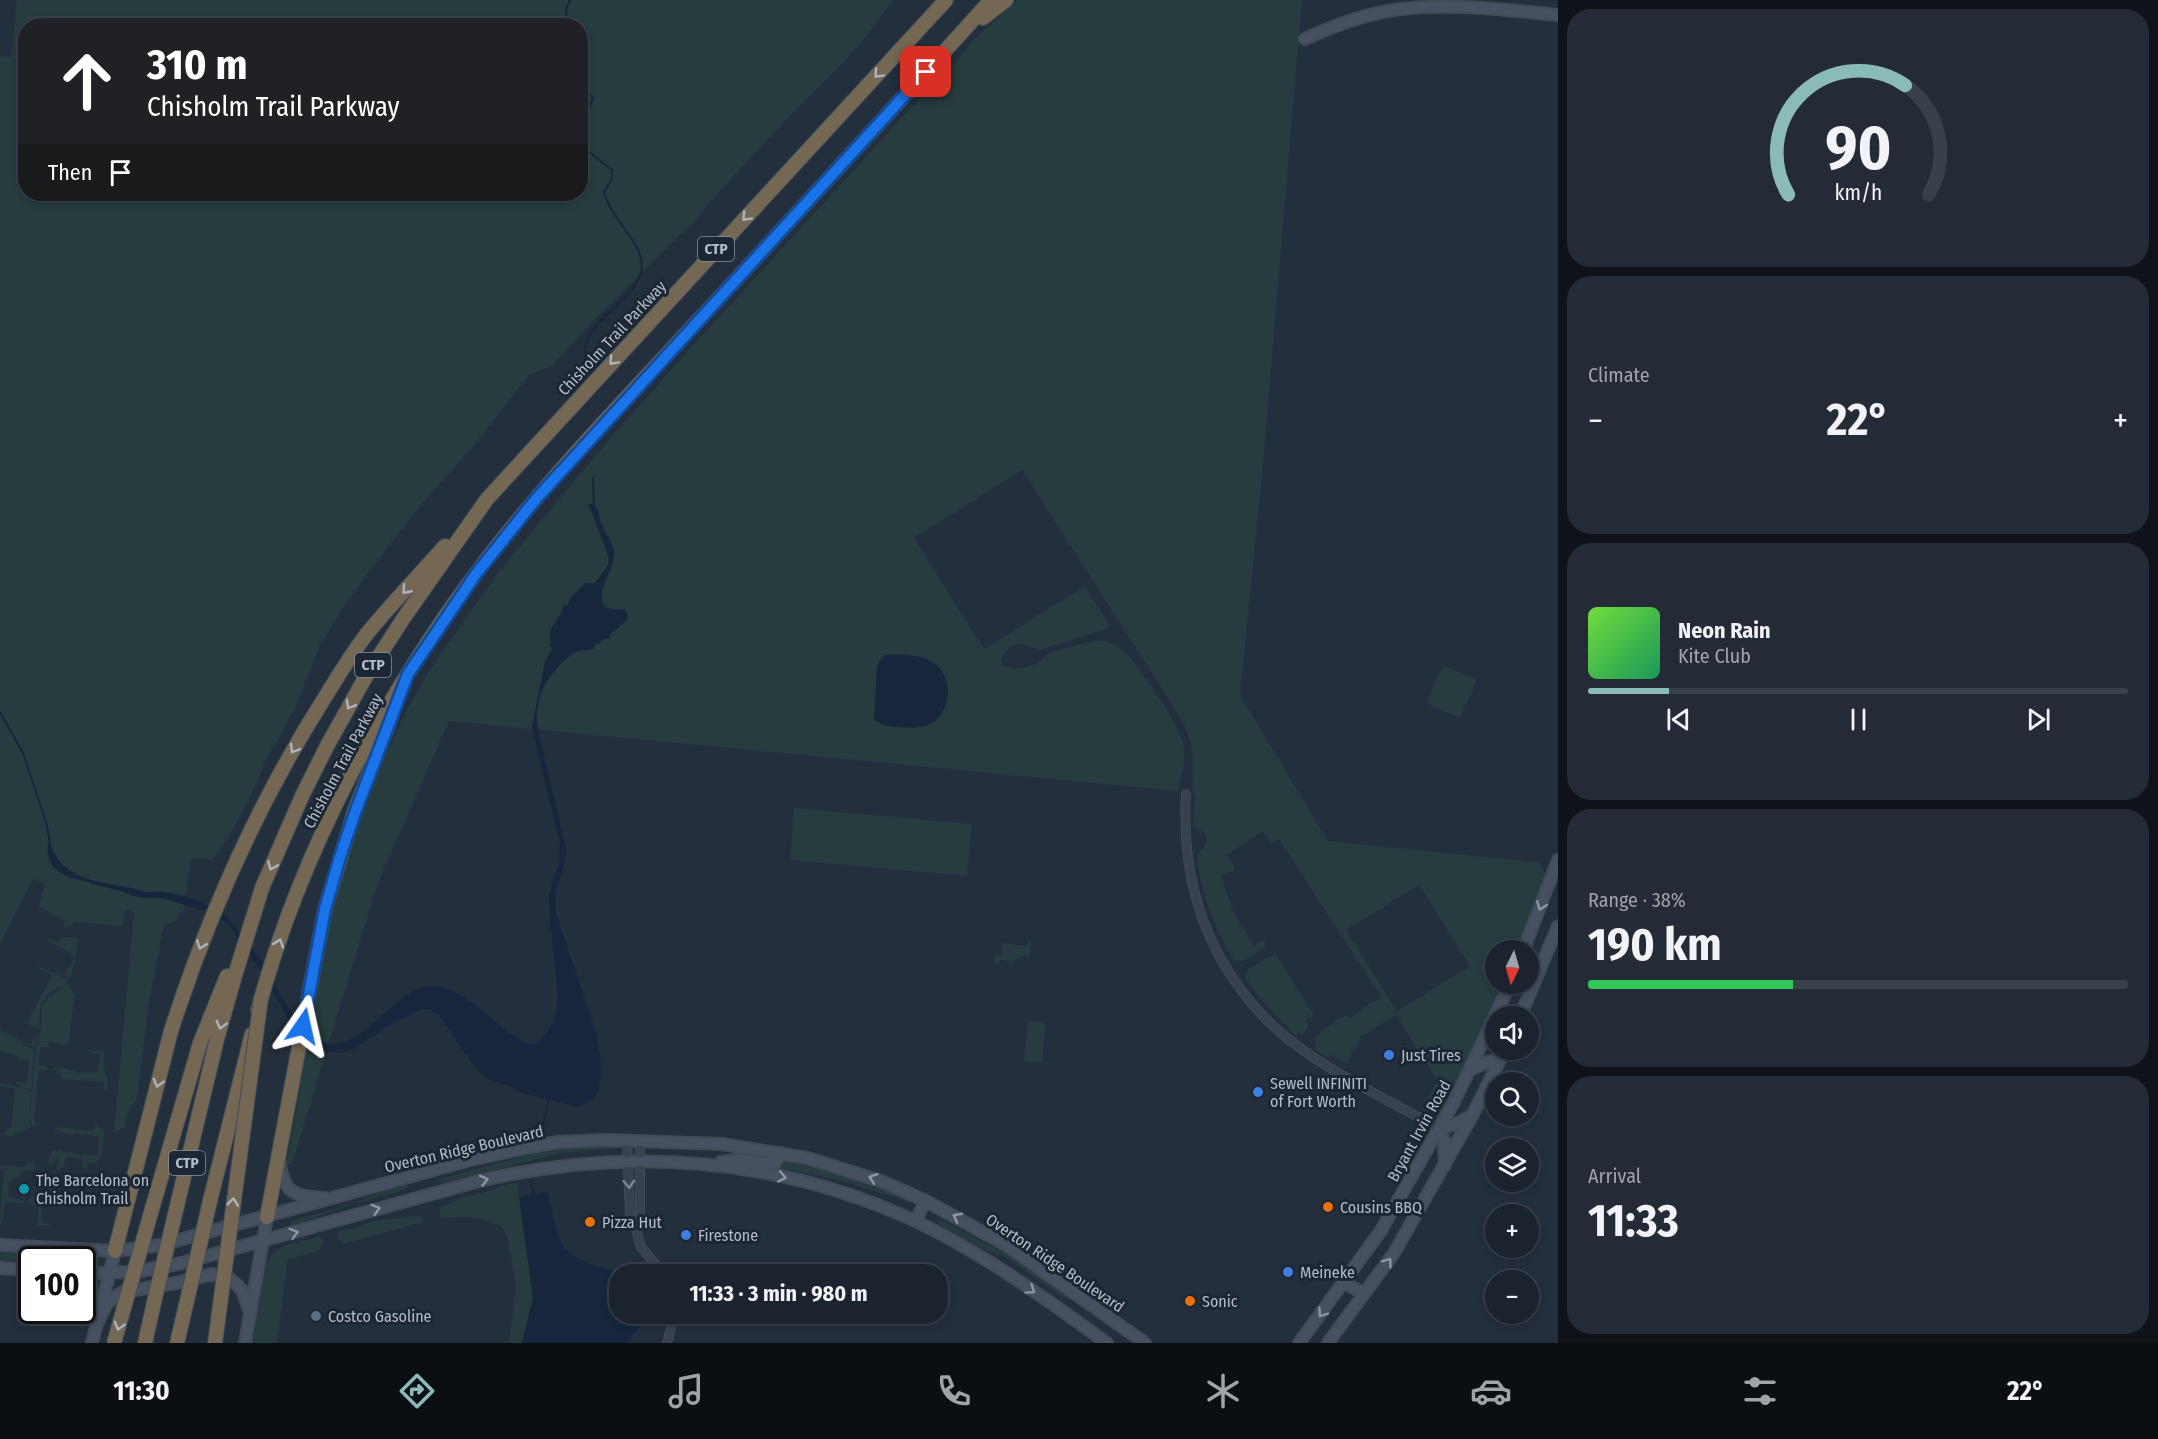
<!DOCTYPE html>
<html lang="en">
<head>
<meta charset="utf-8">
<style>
  body { margin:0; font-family:"Fira Sans Condensed",sans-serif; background:#242b36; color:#f1f3f6; height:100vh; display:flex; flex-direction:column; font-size:22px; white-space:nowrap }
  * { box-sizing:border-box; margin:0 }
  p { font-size:20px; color:#a0a4aa }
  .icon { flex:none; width:33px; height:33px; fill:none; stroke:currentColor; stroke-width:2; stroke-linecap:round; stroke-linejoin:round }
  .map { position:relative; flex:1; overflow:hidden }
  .details { display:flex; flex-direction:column; gap:9px; padding:9px; background:#0f1319; width:600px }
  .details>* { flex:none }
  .banner { position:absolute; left:18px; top:18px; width:570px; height:183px; border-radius:24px; box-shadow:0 3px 9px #0003,0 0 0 2px #39404a; background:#202124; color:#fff; overflow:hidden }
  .needle { width:39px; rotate:185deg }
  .buttons { position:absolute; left:1485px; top:940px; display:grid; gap:12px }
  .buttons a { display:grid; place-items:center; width:54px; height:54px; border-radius:50%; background:#1b232e; box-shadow:0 3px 9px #0003,0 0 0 2px #39404a; font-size:30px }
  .speed { position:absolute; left:18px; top:1246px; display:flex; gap:12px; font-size:30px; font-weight:700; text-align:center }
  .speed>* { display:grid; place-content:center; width:78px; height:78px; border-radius:50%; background:#1b232e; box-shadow:0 3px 9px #0003,0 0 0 2px #39404a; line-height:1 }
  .speed .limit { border:3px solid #111; border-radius:9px; background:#fff; color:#111 }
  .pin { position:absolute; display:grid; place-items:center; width:51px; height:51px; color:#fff; margin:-26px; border-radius:12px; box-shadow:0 3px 9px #0006 }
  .me { position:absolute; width:66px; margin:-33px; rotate:11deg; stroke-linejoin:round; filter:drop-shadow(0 0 4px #0008) }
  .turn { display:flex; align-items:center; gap:21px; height:126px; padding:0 30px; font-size:27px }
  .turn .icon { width:78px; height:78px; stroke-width:2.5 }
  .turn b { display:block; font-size:42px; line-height:51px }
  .then { display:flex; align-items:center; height:57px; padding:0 30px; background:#0003; gap:12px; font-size:22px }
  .big { font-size:45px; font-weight:700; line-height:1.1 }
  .details .widget { flex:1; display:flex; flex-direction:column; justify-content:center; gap:9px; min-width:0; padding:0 21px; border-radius:24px; background:#242b36 }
  .details .dial { align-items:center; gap:0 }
  .dial svg { height:156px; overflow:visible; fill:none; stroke:#39404a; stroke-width:7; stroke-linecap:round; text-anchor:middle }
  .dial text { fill:#f1f3f6; stroke:none }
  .song { display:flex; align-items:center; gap:18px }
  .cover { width:72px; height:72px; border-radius:9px; background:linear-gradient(135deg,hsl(100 70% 55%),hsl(150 70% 35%)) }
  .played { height:6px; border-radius:3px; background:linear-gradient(90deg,#8bbbb9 15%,#39404a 15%) }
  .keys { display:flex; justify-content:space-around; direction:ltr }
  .heat { display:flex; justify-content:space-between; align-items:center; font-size:33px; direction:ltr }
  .charge { height:9px; border-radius:4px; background:linear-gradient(90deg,#34c759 38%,#39404a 0) }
  .trip { position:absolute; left:609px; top:1264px; width:339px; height:60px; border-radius:24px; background:#1b232e; box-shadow:0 3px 9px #0003,0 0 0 2px #39404a; font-weight:700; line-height:60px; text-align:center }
  .menu { display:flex; height:96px; justify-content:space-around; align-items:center; background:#0b0e12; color:#a0a4aa }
  .menu .icon { width:42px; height:42px }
  .menu .active { color:#8bbbb9 }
  .menu b { font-size:27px; color:#f1f3f6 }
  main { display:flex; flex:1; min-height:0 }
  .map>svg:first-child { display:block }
  .green { fill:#263c3f; fill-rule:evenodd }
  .water { fill:#17263c }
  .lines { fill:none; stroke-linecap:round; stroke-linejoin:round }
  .stream { stroke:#17263c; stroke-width:2 }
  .street-casing { stroke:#414a57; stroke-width:10 }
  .secondary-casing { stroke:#414a57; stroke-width:14 }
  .highway-casing { stroke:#434c59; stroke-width:16 }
  .street { stroke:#38414e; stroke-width:8 }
  .secondary { stroke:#465061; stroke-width:10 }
  .highway { stroke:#746855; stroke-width:14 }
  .highway-bridge-casing { stroke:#434c59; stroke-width:16; stroke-linecap:butt }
  .highway-bridge { stroke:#746855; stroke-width:14 }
  .oneway { stroke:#aeb4bd }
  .oneway2 { stroke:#8e96a5 }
  .oneway3 { stroke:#7c8592 }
  .route-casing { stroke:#114b97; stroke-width:15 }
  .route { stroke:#1a73e8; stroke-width:10 }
  .shop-dot { fill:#3f7fe0; stroke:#1d2633; stroke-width:2 }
  .culture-dot { fill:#0f9aa8; stroke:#1d2633; stroke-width:2 }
  .food-dot { fill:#e8710a; stroke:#1d2633; stroke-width:2 }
  .service-dot { fill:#5c6f8a; stroke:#1d2633; stroke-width:2 }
  .labels { text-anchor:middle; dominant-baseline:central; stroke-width:6; stroke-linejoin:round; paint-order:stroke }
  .shield { fill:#1d2633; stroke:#878f9c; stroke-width:1.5 }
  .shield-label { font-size:15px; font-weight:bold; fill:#b4bcc9 }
  .street-label { font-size:16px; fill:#b4bcc9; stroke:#1d2633 }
  .poi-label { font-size:16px; fill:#b4bcc9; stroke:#1d2633; text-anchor:start }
</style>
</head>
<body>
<main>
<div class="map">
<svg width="1558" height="1343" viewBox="0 0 1558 1343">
  <rect width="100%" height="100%" fill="#242f3e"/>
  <path class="green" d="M17,0H893L863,41L841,65L796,109L707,205L694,223L687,228L592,322L552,366L530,374L472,448L426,499L387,548L346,603L320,645L294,711L267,758L252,793L231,833L213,860L194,858L191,860L185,897C171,891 158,893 143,892C139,891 134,889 130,888C99,882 59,879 50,843L55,868L72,878L121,891L137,897H156L184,905L185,907L176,921L164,925L149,1003L137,1099L127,1114L125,1127L114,1132L134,912L126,910L122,926L73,922L72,926L63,927L65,921L39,907L45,883L33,879L0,943V56L11,57ZM26,26H580V194H26Z
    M1017,0H1302L1262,476L1240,695L1328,841L1542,863L1540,869L1546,873L1517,951H1496V984H1503L1476,1043L1440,1113L1432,1115L1422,1109L1437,1080L1396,1015L1361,1037L1346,1064L1332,1055L1328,1058L1316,1050L1315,1039L1322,1030L1346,1015L1349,1018L1381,997L1279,839L1271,843L1263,831L1227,855L1234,866V871L1221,874C1227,901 1239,923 1254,946L1264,940L1266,943L1264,948L1244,961H1234C1216,929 1199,892 1197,855C1203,848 1209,843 1205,833L1196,829L1194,825L1195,794L1193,793C1193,764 1195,743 1180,717L1022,470L914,538L984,649L1085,586L1107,622L1109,628L1040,650L1020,644L1014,645L1004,653L1001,659L1003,665C1013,672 1029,668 1039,662C1043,659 1045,655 1050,653C1057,650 1065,649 1073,646C1097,639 1109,637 1129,655C1145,679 1180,721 1184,749C1186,761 1180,778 1178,791L449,721L377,885L292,1164L283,1165L289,1153L323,947L340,876L368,794L379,768L409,706L431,668L497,574L595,456L686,353L918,100L932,88L971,43ZM1419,885L1470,966L1397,1011L1346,930Z
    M1443,665L1477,680L1460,718L1426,703Z
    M794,808L972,824L967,876L790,860Z
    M61,937L78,938L75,962L70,978L55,973L56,971L65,975L75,956L47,940L48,938L58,942Z
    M1028,940L1031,943L1029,959L1026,954L1012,961L1014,967L1009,961L1000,960L998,966L995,965V955H1003L1002,943L1026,946Z
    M1275,953L1314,1015L1306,1020L1309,1028L1302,1034H1294L1266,1005L1245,978L1247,970Z
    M38,966L64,979H69C65,986 61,987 54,990C38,999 40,1014 39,1029L19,1019L27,1022L52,975L37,968Z
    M68,983L76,997L74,999L68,1046L49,1041L48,1047H40L39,1065L46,1066L49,1070H39L34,1122L41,1124L32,1127L30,1118L36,1045L41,1031L42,1008L49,996L62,988Z
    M1028,1021L1046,1023L1042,1062L1024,1061Z
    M0,1030L30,1045L39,1031L34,1047L11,1039L34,1049L32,1089L22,1088L16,1082H27L29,1060L19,1059L15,1055L0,1052Z
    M88,1050L104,1052V1066L108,1081L107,1090L104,1089V1082L62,1079L58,1071L54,1070L55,1067L60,1070L61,1067L75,1071V1073L98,1072L100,1054L92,1053V1051L87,1052Z
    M0,1083C12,1083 20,1089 32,1091L29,1119L31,1127L11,1136L0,1133H6L7,1128H11L15,1088L0,1086Z
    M96,1125L104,1130L102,1154L96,1163H88L87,1169L83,1168V1159L66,1157L64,1167L57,1170L58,1159H54L53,1163H48L52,1150L57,1152L58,1150L73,1153V1155C80,1154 88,1155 98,1156L99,1137L91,1136V1134L79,1135V1133H75V1135L60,1132L59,1130L53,1131L57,1127L93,1131Z
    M612,1144L620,1148L562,1153L447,1182H437L444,1178L547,1150Z
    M783,1159C807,1165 900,1187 911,1203L840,1180L773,1167Z
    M29,1162H34V1170L20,1172L19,1178L13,1177L12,1182H9L8,1198L23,1200V1194H25L24,1204L5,1202L2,1225L0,1224L4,1170L0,1169V1165L23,1167Z
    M39,1178L47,1186L48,1184L55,1185L56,1183L55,1196L61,1202L75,1204V1206L66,1205V1204L43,1201L41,1223L51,1224V1226L37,1225L39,1205L29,1204V1198H42L43,1187L38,1184Z
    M520,1182L517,1187L522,1212V1225L529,1258L533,1298L522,1343H509L516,1284L507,1235L502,1227L484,1219L467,1217L440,1218V1208L463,1197L488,1192L500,1186Z
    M401,1185H407L408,1187L399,1192L353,1204L292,1226L290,1221L342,1207Z
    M419,1216L422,1217L423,1222L343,1244L337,1236L339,1231L360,1227L372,1221Z
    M939,1219L1022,1262L1069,1297L1067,1298L1061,1296L1005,1257L988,1251L942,1226L938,1222Z
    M319,1235L324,1243L320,1250L294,1258H288L277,1343H252L266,1265C271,1251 285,1242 300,1243V1241L313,1239Z
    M0,1253L100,1256L98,1262L82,1260L0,1261Z"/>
  <path class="water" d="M595,503V507L598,510C599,527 611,537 614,552C617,567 586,605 612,609C616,610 621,609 625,609L628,617C626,623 614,630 609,636L610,639H604L598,644L594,645V649C587,650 581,650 575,652C570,654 568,658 564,661C544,680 536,697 537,725L566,849L564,865L556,891L555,911L597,1035L601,1064V1079L598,1091L594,1098L579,1107L518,1092C510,1082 494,1085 484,1076C468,1062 453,1033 439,1015L430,1009L420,1010L389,1025L354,1049L341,1053L324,1051L309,1042L291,1023L258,966L229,925L206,909L203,911L168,899L137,897L121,891L72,878C55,871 46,864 48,844L50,843C62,881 98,881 131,888C136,889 140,891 145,892C154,892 163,891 172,893C188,896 204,903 218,911C229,917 233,925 240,934C247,943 255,952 262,962C279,989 290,1021 318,1039C353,1061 388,1000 417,989C457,975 485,1019 515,1036C520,1039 525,1044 531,1044C538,1044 542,1039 546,1034C553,1024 556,1017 557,1005C559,981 552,956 552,932L550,931L549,893L559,863L560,844L532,727L545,661L553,648L549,646L551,643C545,626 561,621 563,606L568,604C571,594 581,590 585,583H595L609,563C608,551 603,543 599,532C595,523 594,514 588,506L589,504Z
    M885,655C899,654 922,654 934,663C954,677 952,710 932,723C923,728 910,728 900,727C891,727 881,726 874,719L877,667L880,660Z
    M548,1192C561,1260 563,1255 626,1275H620V1314H646L643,1322L627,1343H522L533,1298L519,1197Z"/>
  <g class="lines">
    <path class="stream" d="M570,0L566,9L567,23L571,26
      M580,49L583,54L580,59
      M580,71L584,80L589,85V94L593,98L587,114L588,128L584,138L588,151L612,170V179L604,192C610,217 642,243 642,265C642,294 594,316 586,343C584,348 586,355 587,361
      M593,478L594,504
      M0,712L23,753L47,825L50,845
      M541,1134L549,1099
      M531,1180L534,1197"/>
    <defs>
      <path id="street" d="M1186,794C1181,878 1204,953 1263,1016C1305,1061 1385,1099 1439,1128
        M627,1140L630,1217L635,1226L641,1247L664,1275
        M635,1226L640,1216V1140
        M667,1343L675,1314"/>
      <path id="secondary" d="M1305,39C1335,25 1368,13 1401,9C1453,3 1506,10 1558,15
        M1523,951L1558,860
        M1520,1017L1558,926
        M1470,1070L1487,1062L1500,1059
        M721,1162L740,1160L775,1163L781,1153
        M280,1164C284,1195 297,1196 325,1198
        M1445,1165L1444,1140L1439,1128L1454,1125L1471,1116
        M915,1221L926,1201
        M0,1245L115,1251L161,1245L470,1160L530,1147L558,1142L606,1140L722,1144L807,1158L881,1181L926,1201L1006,1245L1145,1343
        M0,1268L32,1270
        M82,1273L135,1272L178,1264L479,1181C627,1146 776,1157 915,1221C983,1253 1046,1299 1107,1343
        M1344,1282L1364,1294
        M82,1286C92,1293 97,1303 97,1315
        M97,1324L107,1303L123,1292L176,1283L212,1274L229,1278L236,1284L242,1290L250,1313
        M92,1343L115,1251
        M245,1343L267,1217
        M1299,1343L1380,1232L1454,1102L1510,984
        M1328,1343L1394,1253L1472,1116L1505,1050"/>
      <path id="highway" d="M983,18L1006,0
        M258,1010C300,852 387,690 486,560C558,467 642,382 722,295C812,197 902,99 991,0
        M210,1201L252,1034
        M152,1209L200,1043L227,976
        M176,1210L217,1039L236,972L262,888L302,796L327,746L365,678L403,619L487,499L946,0
        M267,1217L325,909L355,810L391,718
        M115,1251L171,1031C208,916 257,805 322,702C337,678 352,652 370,630C394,601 420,574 445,546
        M145,1343L155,1298
        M177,1343L189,1292"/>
    </defs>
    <use href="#street" class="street-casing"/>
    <use href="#secondary" class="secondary-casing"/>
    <use href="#highway" class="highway-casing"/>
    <use href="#street" class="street"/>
    <use href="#secondary" class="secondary"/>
    <use href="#highway" class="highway"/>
    <defs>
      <path id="highway-bridge" d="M189,1292L210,1201
        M155,1298L176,1210
        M114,1343L152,1209
        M215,1343L261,998"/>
    </defs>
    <use href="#highway-bridge" class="highway-bridge-casing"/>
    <use href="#highway-bridge" class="highway-bridge"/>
  </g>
  <defs><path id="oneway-chevron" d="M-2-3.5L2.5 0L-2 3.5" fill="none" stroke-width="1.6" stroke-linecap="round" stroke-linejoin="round" transform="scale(1.5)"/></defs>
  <g class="oneway">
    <use href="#oneway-chevron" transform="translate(878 74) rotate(133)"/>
    <use href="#oneway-chevron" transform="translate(746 217) rotate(133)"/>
    <use href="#oneway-chevron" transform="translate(613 361) rotate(133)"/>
    <use href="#oneway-chevron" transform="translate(406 590) rotate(132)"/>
    <use href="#oneway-chevron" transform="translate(350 705) rotate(120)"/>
    <use href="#oneway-chevron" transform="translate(294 749) rotate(120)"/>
    <use href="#oneway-chevron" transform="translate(272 866) rotate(113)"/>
    <use href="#oneway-chevron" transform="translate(279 943) rotate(-71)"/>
    <use href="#oneway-chevron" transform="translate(201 945) rotate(111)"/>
    <use href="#oneway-chevron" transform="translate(221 1025) rotate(105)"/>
    <use href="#oneway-chevron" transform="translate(158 1083) rotate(105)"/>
    <use href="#oneway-chevron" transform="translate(233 1202) rotate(-83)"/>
    <use href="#oneway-chevron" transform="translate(119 1326) rotate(106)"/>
  </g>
  <g class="oneway2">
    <use href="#oneway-chevron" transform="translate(1541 906) rotate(111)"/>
    <use href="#oneway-chevron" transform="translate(782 1177) rotate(11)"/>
    <use href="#oneway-chevron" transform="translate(873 1178) rotate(-161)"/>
    <use href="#oneway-chevron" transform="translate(484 1180) rotate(-14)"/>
    <use href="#oneway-chevron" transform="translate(376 1209) rotate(-16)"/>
    <use href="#oneway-chevron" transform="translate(957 1217) rotate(-152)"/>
    <use href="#oneway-chevron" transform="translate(294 1233) rotate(-16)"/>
    <use href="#oneway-chevron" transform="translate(1388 1262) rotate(-54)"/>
    <use href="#oneway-chevron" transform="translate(1031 1290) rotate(34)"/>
    <use href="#oneway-chevron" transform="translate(1322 1313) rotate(125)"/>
  </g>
  <use class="oneway3" href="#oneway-chevron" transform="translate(629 1184) rotate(87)"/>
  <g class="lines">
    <defs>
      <path id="route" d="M303,1026L325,909L340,857L356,810L408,674L476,574L536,499L926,72"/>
    </defs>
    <use href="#route" class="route-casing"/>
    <use href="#route" class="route"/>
  </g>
  <g class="shop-dot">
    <circle cx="1389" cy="1055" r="6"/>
    <circle cx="1258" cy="1092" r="6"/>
    <circle cx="686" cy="1235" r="6"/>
    <circle cx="1288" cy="1272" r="6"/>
  </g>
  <circle class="culture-dot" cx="24" cy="1189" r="6"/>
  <g class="food-dot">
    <circle cx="1328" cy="1207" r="6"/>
    <circle cx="590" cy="1222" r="6"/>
    <circle cx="1190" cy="1301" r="6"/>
  </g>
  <circle class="service-dot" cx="316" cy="1316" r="6"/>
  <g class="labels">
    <g class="shield">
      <rect x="698" y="237" width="36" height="24" rx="4.5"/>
      <rect x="355" y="653" width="36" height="24" rx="4.5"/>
      <rect x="169" y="1151" width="36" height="24" rx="4.5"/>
    </g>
    <g class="shield-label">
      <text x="716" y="249">CTP</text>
      <text x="373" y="665">CTP</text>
      <text x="187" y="1163">CTP</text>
    </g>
    <g class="street-label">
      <text transform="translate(612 338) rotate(-47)">Chisholm Trail Parkway</text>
      <text transform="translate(343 761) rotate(-62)">Chisholm Trail Parkway</text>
      <text transform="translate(1419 1131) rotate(-61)">Bryant Irvin Road</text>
      <text transform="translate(464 1149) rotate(-13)">Overton Ridge Boulevard</text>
      <text transform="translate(1055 1263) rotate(34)">Overton Ridge Boulevard</text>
    </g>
    <g class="poi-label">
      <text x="1401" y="1055">Just Tires</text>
      <text x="1270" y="1083">Sewell INFINITI<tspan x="1270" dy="18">of Fort Worth</tspan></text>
      <text x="36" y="1180">The Barcelona on<tspan x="36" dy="18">Chisholm Trail</tspan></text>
      <text x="1340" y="1207">Cousins BBQ</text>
      <text x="602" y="1222">Pizza Hut</text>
      <text x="698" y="1235">Firestone</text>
      <text x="1300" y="1272">Meineke</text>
      <text x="1202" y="1301">Sonic</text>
      <text x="328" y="1316">Costco Gasoline</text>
    </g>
  </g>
</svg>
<div class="buttons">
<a><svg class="needle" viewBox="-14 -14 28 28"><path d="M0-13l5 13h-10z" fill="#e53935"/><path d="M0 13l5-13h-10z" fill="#a0a4aa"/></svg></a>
<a><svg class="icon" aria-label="sound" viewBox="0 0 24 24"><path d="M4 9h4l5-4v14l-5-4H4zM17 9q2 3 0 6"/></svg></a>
<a><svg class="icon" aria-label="search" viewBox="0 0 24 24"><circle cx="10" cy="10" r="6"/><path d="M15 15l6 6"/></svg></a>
<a><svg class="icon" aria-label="layers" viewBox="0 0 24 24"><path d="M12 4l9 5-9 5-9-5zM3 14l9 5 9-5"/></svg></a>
<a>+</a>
<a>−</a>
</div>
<div class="speed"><div class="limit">100</div></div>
<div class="pin" style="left:926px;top:72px;background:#d93025"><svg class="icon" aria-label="arrive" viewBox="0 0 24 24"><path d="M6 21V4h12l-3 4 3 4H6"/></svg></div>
<svg class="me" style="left:303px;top:1026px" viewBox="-20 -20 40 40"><path d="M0-17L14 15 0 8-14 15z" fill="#1a73e8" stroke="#fff" stroke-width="4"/></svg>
<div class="trip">11:33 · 3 min · 980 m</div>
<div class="banner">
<div class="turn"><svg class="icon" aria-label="ahead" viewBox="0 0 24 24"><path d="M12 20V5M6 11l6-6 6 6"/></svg><div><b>310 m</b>Chisholm Trail Parkway</div></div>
<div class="then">Then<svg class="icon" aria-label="arrive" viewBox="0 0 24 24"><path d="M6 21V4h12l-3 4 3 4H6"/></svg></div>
</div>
</div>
<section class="details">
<div class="widget dial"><svg viewBox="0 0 100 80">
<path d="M14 69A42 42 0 1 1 86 69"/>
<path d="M14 69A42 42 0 0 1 74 13" stroke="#8bbbb9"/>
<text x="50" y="56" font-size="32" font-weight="700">90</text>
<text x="50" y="72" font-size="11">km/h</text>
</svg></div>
<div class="widget"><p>Climate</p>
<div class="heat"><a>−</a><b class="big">22°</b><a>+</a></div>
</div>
<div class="widget">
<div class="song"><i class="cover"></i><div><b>Neon Rain</b><p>Kite Club</p></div></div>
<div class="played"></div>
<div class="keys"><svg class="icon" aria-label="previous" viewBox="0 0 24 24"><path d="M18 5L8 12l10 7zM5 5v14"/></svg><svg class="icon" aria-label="pause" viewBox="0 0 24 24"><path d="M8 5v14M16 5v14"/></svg><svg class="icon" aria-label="next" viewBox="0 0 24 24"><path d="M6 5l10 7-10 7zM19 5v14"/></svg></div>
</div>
<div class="widget"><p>Range · 38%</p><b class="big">190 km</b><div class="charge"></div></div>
<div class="widget"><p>Arrival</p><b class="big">11:33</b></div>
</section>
</main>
<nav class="menu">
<b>11:30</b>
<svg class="icon active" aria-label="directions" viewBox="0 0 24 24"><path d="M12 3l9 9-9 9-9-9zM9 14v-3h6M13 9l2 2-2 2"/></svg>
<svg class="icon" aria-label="music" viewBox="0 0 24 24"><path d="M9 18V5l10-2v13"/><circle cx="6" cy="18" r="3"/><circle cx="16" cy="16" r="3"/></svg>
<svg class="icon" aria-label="phone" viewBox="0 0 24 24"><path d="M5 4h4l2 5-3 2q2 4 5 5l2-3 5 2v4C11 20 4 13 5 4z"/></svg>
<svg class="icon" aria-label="climate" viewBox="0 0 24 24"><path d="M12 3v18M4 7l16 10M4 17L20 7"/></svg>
<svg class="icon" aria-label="car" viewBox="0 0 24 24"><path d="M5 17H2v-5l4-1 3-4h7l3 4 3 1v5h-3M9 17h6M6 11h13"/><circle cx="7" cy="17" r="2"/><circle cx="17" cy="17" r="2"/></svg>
<svg class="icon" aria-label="filters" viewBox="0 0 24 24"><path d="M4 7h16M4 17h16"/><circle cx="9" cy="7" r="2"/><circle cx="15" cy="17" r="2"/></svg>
<b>22°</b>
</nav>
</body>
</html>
